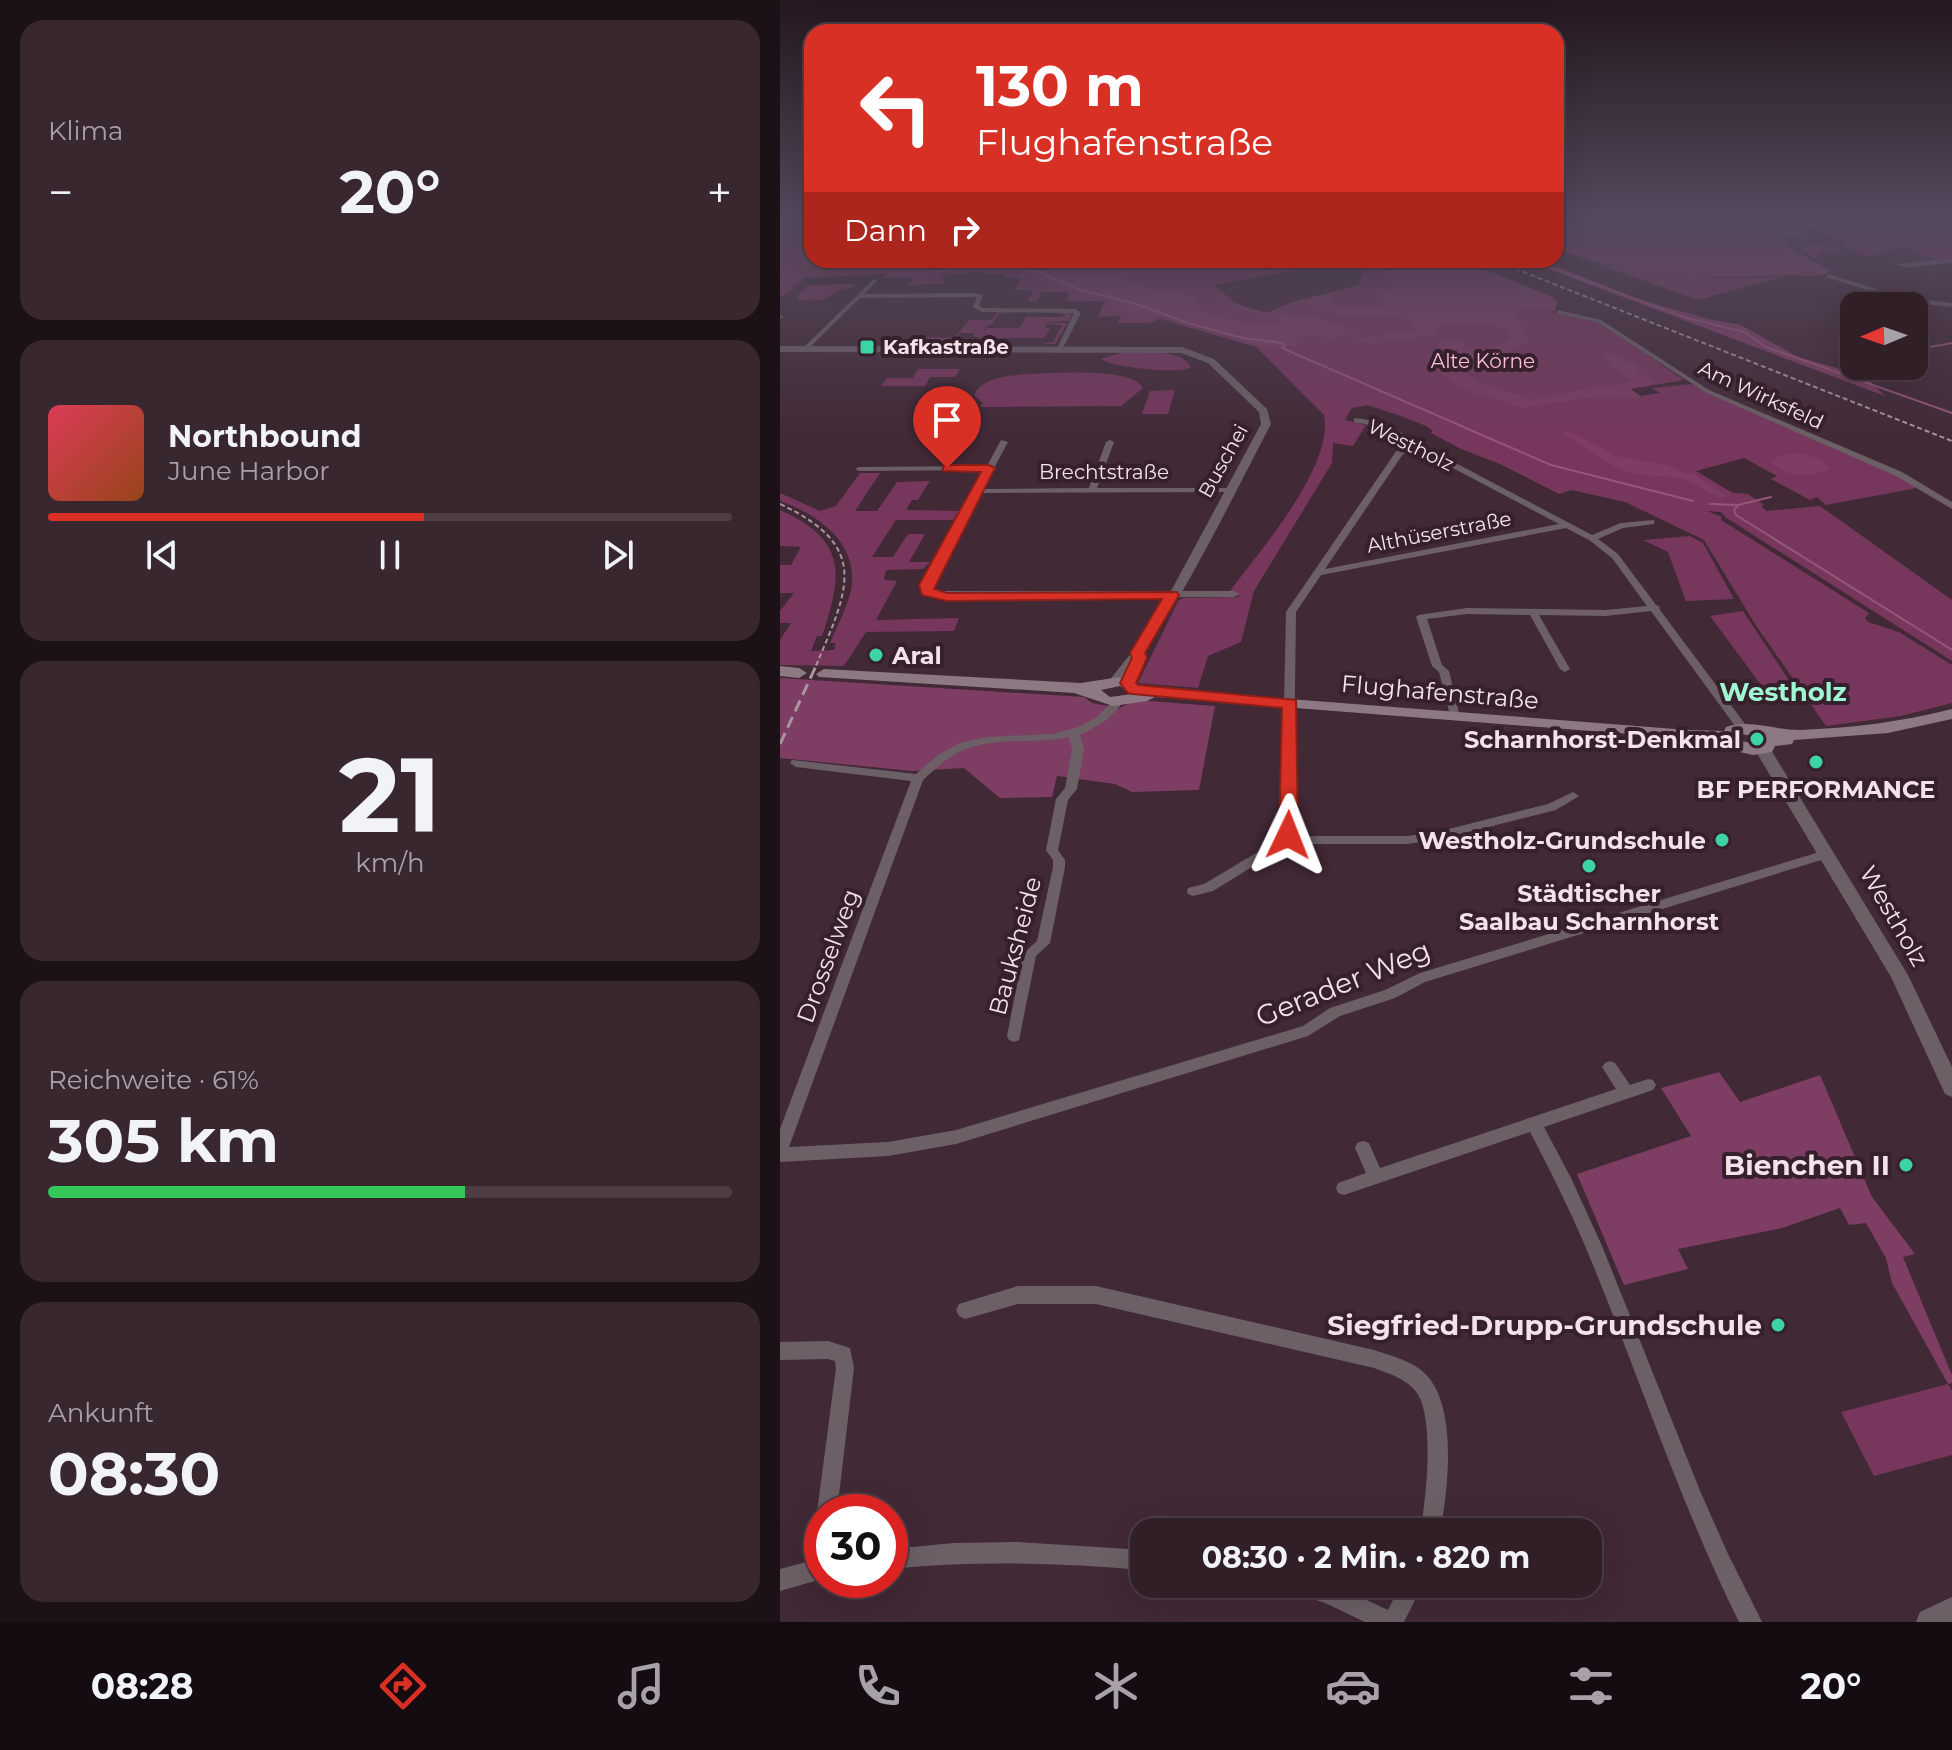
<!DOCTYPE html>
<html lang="de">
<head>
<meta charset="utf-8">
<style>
  body { margin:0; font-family:Montserrat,sans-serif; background:#392730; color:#f1f3f6; height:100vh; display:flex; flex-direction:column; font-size:30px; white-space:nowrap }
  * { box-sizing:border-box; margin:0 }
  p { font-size:26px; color:#a8a2a8 }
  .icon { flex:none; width:44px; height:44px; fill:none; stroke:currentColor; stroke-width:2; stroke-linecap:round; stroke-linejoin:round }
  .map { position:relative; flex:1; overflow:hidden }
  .sheet { display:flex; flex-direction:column; gap:20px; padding:20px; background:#1b1116; width:780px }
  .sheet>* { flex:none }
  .hud { position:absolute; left:24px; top:24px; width:760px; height:244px; border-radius:24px; box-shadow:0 8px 32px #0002,0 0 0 2px #4c3d45; background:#d93025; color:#fff; overflow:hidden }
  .needle { width:52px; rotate:268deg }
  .controls { position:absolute; left:1060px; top:292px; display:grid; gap:16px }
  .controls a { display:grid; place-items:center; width:88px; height:88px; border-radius:16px; background:#311f28; box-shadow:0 8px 32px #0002,0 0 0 2px #4c3d45; font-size:40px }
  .speed { position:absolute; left:24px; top:1494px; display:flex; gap:16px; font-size:40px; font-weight:700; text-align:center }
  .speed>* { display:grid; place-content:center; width:104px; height:104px; border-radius:50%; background:#311f28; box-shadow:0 8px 32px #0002,0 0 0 2px #4c3d45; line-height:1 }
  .speed .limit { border:12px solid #d22; background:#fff; color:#111 }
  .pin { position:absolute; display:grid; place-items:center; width:68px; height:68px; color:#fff; margin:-82px -34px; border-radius:50% 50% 50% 0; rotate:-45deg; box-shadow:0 0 8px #0007 }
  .pin .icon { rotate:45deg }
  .me { position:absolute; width:88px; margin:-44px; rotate:2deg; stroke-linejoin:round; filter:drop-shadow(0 0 6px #0008) }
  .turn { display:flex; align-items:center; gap:28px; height:168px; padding:0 40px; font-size:36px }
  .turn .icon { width:104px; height:104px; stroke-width:2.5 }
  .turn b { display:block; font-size:56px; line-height:68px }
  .then { display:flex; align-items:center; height:76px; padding:0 40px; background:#0003; gap:16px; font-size:30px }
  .big { font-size:60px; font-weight:700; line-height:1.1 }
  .sheet .tile { flex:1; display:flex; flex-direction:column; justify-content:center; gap:12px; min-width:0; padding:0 28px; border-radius:24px; background:#392730 }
  .sheet .dial { align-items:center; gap:0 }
  .dial b { font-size:104px; line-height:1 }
  .song { display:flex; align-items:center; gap:24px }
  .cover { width:96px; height:96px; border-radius:12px; background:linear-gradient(135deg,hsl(350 70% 55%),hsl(20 70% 35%)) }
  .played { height:8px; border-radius:4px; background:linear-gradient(90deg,#d93025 55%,#4c3d45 55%) }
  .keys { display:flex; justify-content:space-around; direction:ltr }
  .heat { display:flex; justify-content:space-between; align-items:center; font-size:44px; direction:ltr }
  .charge { height:12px; border-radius:6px; background:linear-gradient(90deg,#34c759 61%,#4c3d45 0) }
  .trip { position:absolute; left:350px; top:1518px; width:472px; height:80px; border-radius:24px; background:#311f28; box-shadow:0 8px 32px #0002,0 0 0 2px #4c3d45; font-weight:700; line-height:80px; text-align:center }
  .menu { display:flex; height:128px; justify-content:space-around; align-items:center; background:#140c10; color:#a8a2a8 }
  .menu .icon { width:56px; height:56px }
  .menu .current { color:#d93025 }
  .menu b { font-size:36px; color:#f1f3f6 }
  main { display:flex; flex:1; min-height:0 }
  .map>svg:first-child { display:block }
  .green { fill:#77375c }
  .forest { fill:#7e3d62; fill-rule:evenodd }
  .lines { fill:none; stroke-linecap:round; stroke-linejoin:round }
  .stream { stroke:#98557a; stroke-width:2 }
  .minor { fill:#6c6066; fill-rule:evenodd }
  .tertiary { fill:#6c6066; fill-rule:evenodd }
  .secondary { fill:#8c7983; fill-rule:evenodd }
  .rail-far1 { stroke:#a996a0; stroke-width:2; stroke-dasharray:5 3; stroke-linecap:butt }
  .rail { stroke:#a996a0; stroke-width:3; stroke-dasharray:12 6; stroke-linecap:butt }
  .route { fill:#d93025; stroke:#8d1f18; stroke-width:2 }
  .poi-dot { fill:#3dd4a3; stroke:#36202c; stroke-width:3 }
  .labels { text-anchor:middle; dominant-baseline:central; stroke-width:8; stroke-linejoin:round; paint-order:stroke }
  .far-poi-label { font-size:20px; font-weight:bold; fill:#f2e2ea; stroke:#36202c; text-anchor:start }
  .far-park-label { font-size:20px; fill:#fabedd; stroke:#36202c }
  .far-street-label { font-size:20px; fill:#f2e2ea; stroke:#36202c }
  .poi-label { font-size:24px; font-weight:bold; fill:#f2e2ea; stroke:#36202c; text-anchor:end }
  .street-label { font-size:24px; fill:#f2e2ea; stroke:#36202c }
  .neighbourhood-label { font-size:26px; font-weight:bold; fill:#9ef7d3; stroke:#36202c }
  .near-street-label { font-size:28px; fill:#f2e2ea; stroke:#36202c }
  .near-poi-label { font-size:28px; font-weight:bold; fill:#f2e2ea; stroke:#36202c; text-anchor:end }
</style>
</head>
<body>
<main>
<section class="sheet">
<div class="tile"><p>Klima</p>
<div class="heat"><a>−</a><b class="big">20°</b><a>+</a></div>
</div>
<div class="tile">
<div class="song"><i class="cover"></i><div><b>Northbound</b><p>June Harbor</p></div></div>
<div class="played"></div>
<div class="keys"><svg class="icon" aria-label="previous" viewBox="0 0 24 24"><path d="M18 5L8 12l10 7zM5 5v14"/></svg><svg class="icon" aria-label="pause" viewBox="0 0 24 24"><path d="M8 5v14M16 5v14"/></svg><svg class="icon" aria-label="next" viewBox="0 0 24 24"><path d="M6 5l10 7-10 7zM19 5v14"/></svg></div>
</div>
<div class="tile dial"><b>21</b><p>km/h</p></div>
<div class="tile"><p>Reichweite · 61%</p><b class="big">305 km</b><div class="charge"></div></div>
<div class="tile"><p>Ankunft</p><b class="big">08:30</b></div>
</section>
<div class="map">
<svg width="1172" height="1622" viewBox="0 0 1172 1622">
  <rect width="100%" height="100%" fill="#412936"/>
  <path class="green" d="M0,216H32V260H164L177,263L151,272L25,278L0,298Z
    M906,216H967L981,220C950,232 935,229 906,216Z
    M974,216H1172V258L1157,260L1124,247L1090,256L1061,246L1064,245L1061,240L1007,222L991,220L1051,242L1049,244L1063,252V254L1044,251L1034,258L1039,259L1036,260L1027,254H1030L1018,247L1047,245L1046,241Z
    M176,260H575L433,285L459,305L487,313L510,303L579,285L582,271L602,267L591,261H683L766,295L778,302L773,313L816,320L904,380L851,389L860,396L880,393L872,388L911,384L1111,471L1137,488L1046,505L1037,497L1030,500L991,479L997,476L964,458L916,471L953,493L968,494L984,505L981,507L987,511L1040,506L1172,600V661L945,517L941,512L927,511L942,517L941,520L1089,613L1085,618L1088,622L1119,632L1172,665V703L1121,716L1046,726L975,624L924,540L845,502L792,490L779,494L720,464L681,449L651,433L653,431L646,426L618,415L587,405L572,408L565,420L586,425L573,446L553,443L552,463L474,591L461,642L428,656L418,688L358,683L398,601L403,598L460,597L450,591C480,550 554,467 544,415L476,347L380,319L368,323H338L340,316L318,317L324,301H287L289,292H262L256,302L248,301L254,290H234L242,278H225L226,275L195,272L163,276L161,279H166L162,284L127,285L135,277H150L181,267L210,269Z
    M817,264C880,274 942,282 1006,276L918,300Z
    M75,284L71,288C56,288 50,301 34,301L35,297L31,300H17L20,297H16L29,285Z
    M218,312H227L219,314L211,325H208L202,333L207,328H239L246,317H283L285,314H279L280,312L292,314L288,321L262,322L287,323L275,344H260L273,342L282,325L266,324L265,328H270L264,338H202L193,336L194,333H180L173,343L179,345H141L146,337L174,338L189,320H212Z
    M340,353C361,353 399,347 411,367C399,375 331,367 321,359Z
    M138,369H180L175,377H150L145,386H101L107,378H133Z
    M244,374C268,374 352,366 363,388L341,406L200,407L203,403L194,396C200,378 227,376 244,374Z
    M395,390L388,414H362L370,391Z
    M80,473H100L75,511H97L117,482L150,481L138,500H132L126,510L179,511L173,520H116L92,557H113L128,534H145L129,562H150L143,569L106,570L104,580L117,581L96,620L179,618L174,631L86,632L64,666L0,665V640L11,623H0V611L14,593H0V565H11L21,547L0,546V510C67,540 63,574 42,636H37L31,651L54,650L56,643H50C57,626 67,608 71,590C80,544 38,514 0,501V493L40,511L56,506Z
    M910,536L923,543L954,599L906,601L888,552L863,540Z
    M963,611L1024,703L993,701L930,616Z
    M1168,1384L1172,1391V1455L1094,1476L1061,1412Z"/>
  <path class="forest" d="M776,216H906L934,229L967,226L980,221L967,216H974L1024,233L997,236L1006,239L1009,248L1051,271C1038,278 1024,275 1009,275C929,280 851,277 776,249Z
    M164,260L256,262L242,264L272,278L337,277L368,288L413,295L421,310C442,317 481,331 502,320L452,307L422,286L445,301L486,313L519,300L556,292L548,306L552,310H614L598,292L613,288L609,271L601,266C661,246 718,275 773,297L777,302L775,311L733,308L749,339C733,354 703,363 681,362L678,359L679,351L658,347V341H680C692,354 719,350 731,338L728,331L716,327L659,326L656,334L590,344L569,335L548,339L531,335L515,346L484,347L371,314L353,315L329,301L310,297L244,270L181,267L150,277L104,278L109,272H151L176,264ZM520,301L561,316H622L635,330L581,339C557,316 526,317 496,311Z
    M744,260H761L861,300L928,319L961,325L1018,357L1085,376L1105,396Z
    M831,353L857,366V370L874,384L849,388L861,397H813L743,408L679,388L651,366L676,364L677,371L693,376L695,380L754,400L816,386L856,382L832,367L823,355Z
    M783,431L794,433L836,456L887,465L909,475L912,472L946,496L939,498L904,478L861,475L839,469L784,435Z
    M1022,453L1043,461L1050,470C1027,477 1009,479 991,462L998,456Z
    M0,678L304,697L312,703L340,708L355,700L435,706L419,790L352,792L335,784L277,776L272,797L220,798L184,768L132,771L0,758Z
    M939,1072L960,1102L1040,1075L1092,1197L1135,1254L1123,1257L1172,1375V1383L1168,1384L1112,1283L1106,1258L1086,1223L1069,1225L1060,1208L1002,1228L898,1249L908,1269L844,1285L797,1174L911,1136L881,1088Z"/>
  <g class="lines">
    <path class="stream" d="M750,260L907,318L964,332L986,347L1172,413
      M196,262L253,269L298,289L353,303L408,323L463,338L501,343L505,345L502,348L771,465L913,501
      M1134,350L1172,343
      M1063,375L1074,365
      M991,497L958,505L954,510L956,515L1172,650
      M930,504L958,505"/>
    <path class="minor" d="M1172,258V262L1130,268L1115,264Z
      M1048,274L1123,297L1172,303V307L1122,301L1046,277Z
      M95,278L97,281L84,294L192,293L203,295L199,306L203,308L296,309L301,313L283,348L280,350L277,348L294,313L202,312L193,307L197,297H192L80,298L27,350H23V348Z
      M778,310L821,320L929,390L1122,472L1172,502V509L1116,476L925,392L817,322L776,313Z
      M0,315L3,316L4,317L0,319Z
      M574,418C596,420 625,427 636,448L653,451L812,535L841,523L874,520V524L843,528L818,539L838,554L876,605L879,606L880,610L968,728L962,731L958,730L871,611L825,616L759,615L790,669L785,672L780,669L750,615L687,614L647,619L662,665L669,671L680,717L675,720L671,719L659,672L652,666L636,617L638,615L687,608L825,610L867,606L832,558L809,540L786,528L541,575L516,612L513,836H627L657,832L768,804L793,792L799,796L776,810L657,840L627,844H509L433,891L413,896L408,894L407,891L408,888L424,884L501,838L506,612L617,450L628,448C618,430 594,426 574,422ZM633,452L648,455L779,524L545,569L623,454Z
      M221,440L228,442L203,489L309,488L326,442L330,440L334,442L317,488H450L454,490L450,492L200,493L151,585V591H454L459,594L454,597L152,598L144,594L141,585L205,470L79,471L75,469L79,467L207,466Z
      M339,698L344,701C330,719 321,725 300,735L304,750L297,789L288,800L278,850L285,860V867L270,943L256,956L239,1040L234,1042L229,1040L227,1036L243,954L257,941L273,867V860L266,850L276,799L285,788L292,750L289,737C257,744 221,737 189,748C171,754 157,767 143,780L9,1147L108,1142L176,1130L523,1026L550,1008L605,990L640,973L1043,851H1051L1053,854L1051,857L645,982L615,998L560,1016L528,1036L176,1144L108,1156L0,1162V1129L131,781L16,767L10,763L12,760L136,774L158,755L180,743L207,737L272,734L296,728L316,718L335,699Z
      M830,1061L835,1063L850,1085L868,1079L873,1080L876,1085L873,1090L764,1127L791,1178L822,1246L921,1493L948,1554L982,1622H959C899,1501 858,1373 806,1248C789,1208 770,1170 750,1132L564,1195L558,1193L556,1188L558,1183L586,1173L575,1148L577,1143L583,1141L589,1143L600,1168L836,1089L822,1067L825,1063Z
      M238,1286H316L594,1350C612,1356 637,1362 649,1378C677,1413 668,1491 660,1532H640C646,1501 655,1420 637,1393C627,1379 610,1374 594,1368L316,1304H238L185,1319L179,1316L176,1310L179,1304Z
      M48,1341L70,1348L74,1368L57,1512H42V1520L37,1512L56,1368L55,1361L48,1359L0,1360V1342Z
      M42,1541V1579L0,1591V1569L30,1561L35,1544Z
      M237,1542L364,1550V1570C279,1563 195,1560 110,1569V1549L174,1543Z
      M509,1584H552L608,1610L621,1584H643L624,1622H585L545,1603L512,1592Z"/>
    <path class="tertiary" d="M0,346L402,347L434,359L487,409L491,424C444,513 402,605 340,685L335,686L328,682L352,652L391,591L481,424L479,412L428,363L401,353L0,352Z
      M983,745L991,750L1128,975L1172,1067V1097L1165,1094L1111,977L975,750Z
      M1172,1597V1622H1136L1140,1612Z"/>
    <path class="secondary" d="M0,666L19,668L27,673L19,678L0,676Z
      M44,669L301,683L340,677L358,685L408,691L908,730L944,731L946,727C970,719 994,730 1019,730C1071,728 1121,722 1172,709V719L1108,733L1014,740L1012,744L995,746L992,752L973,755L929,745L927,740L375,697L367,701L333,706L294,693L39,677L36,674ZM340,686L352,694L330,697L321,690ZM961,734L985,738L979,744L954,740Z"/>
    <path class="rail-far1" d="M713,260L1172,441
      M0,504C92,547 68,590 35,668"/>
    <path class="rail" d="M0,744L36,666"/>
  </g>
  <linearGradient id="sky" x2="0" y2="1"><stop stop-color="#24171e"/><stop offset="0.49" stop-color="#54495d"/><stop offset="1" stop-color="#54495d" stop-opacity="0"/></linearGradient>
  <rect width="1172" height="443" fill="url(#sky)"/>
  <path class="route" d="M167,465H209L215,468L154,589L167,593L397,592L399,595L365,653L367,658L356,683L358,685L516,700L518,835L515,839H502L499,835L502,708L353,694L348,693L340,683L352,658L350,653L382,599L167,601L142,595L139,585L201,472L163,471V466Z"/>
  <g class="poi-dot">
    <rect x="79" y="339" width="16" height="16" rx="4"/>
    <circle cx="96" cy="655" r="8"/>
    <circle cx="977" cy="739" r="8"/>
    <circle cx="1036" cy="762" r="8"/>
    <circle cx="942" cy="840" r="8"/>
    <circle cx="809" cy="866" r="8"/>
    <circle cx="1126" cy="1165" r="8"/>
    <circle cx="998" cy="1325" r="8"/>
  </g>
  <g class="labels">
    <g class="far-poi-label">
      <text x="103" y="347">Kafkastraße</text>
    </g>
    <g class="far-park-label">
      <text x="703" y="361">Alte Körne</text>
    </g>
    <g class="far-street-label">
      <text transform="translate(981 395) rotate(25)">Am Wirksfeld</text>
      <text transform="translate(631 445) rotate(26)">Westholz</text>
      <text transform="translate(443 461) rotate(-61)">Buschei</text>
      <text x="324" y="472">Brechtstraße</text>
      <text transform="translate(659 532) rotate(-11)">Althüserstraße</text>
    </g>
    <g class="poi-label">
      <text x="112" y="655" text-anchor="start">Aral</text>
      <text x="961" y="739">Scharnhorst-Denkmal</text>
      <text x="1036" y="789" text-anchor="middle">BF PERFORMANCE</text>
      <text x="926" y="840">Westholz-Grundschule</text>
      <text x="809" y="893" text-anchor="middle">Städtischer<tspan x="809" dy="28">Saalbau Scharnhorst</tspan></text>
    </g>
    <g class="street-label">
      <text transform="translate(660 692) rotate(5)">Flughafenstraße</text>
      <text transform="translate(1114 916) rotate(60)">Westholz</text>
      <text transform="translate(235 946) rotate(-75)">Bauksheide</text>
      <text transform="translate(48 956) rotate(-70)">Drosselweg</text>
    </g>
    <g class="neighbourhood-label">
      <text x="1003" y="692">Westholz</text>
    </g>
    <g class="near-street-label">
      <text transform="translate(563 983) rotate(-22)">Gerader Weg</text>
    </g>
    <g class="near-poi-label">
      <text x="1110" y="1165">Bienchen II</text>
      <text x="982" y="1325">Siegfried-Drupp-Grundschule</text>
    </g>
  </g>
</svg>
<div class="controls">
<a><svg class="needle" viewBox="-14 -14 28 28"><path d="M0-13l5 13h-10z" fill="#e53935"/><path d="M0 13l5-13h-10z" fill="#a8a2a8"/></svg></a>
</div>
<div class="speed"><div class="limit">30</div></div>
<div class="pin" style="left:167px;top:468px;background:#d93025"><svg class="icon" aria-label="arrive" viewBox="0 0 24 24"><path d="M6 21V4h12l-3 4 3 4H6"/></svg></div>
<svg class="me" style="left:508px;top:835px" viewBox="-20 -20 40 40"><path d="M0-17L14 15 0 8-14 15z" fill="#d93025" stroke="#fff" stroke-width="4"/></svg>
<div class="trip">08:30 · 2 Min. · 820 m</div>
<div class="hud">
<div class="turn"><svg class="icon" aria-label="left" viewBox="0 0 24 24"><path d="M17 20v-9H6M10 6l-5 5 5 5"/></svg><div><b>130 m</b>Flughafenstraße</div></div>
<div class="then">Dann<svg class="icon" aria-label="right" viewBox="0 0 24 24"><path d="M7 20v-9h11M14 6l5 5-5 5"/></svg></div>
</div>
</div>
</main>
<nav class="menu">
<b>08:28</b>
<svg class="icon current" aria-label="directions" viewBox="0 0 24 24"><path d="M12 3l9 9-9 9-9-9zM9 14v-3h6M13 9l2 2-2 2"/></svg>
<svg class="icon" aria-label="music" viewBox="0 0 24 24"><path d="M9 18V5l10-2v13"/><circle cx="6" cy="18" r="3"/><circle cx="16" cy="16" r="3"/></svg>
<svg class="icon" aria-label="phone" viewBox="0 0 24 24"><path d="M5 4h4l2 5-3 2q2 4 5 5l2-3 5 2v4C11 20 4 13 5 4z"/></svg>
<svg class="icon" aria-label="climate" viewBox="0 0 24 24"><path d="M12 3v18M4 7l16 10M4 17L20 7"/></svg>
<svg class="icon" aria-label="car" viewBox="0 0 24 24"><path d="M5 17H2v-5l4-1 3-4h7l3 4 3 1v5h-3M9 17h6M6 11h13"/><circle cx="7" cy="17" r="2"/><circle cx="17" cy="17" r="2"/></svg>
<svg class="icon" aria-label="filters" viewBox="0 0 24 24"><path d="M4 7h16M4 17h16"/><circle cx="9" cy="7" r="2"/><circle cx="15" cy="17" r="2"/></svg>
<b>20°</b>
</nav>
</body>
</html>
